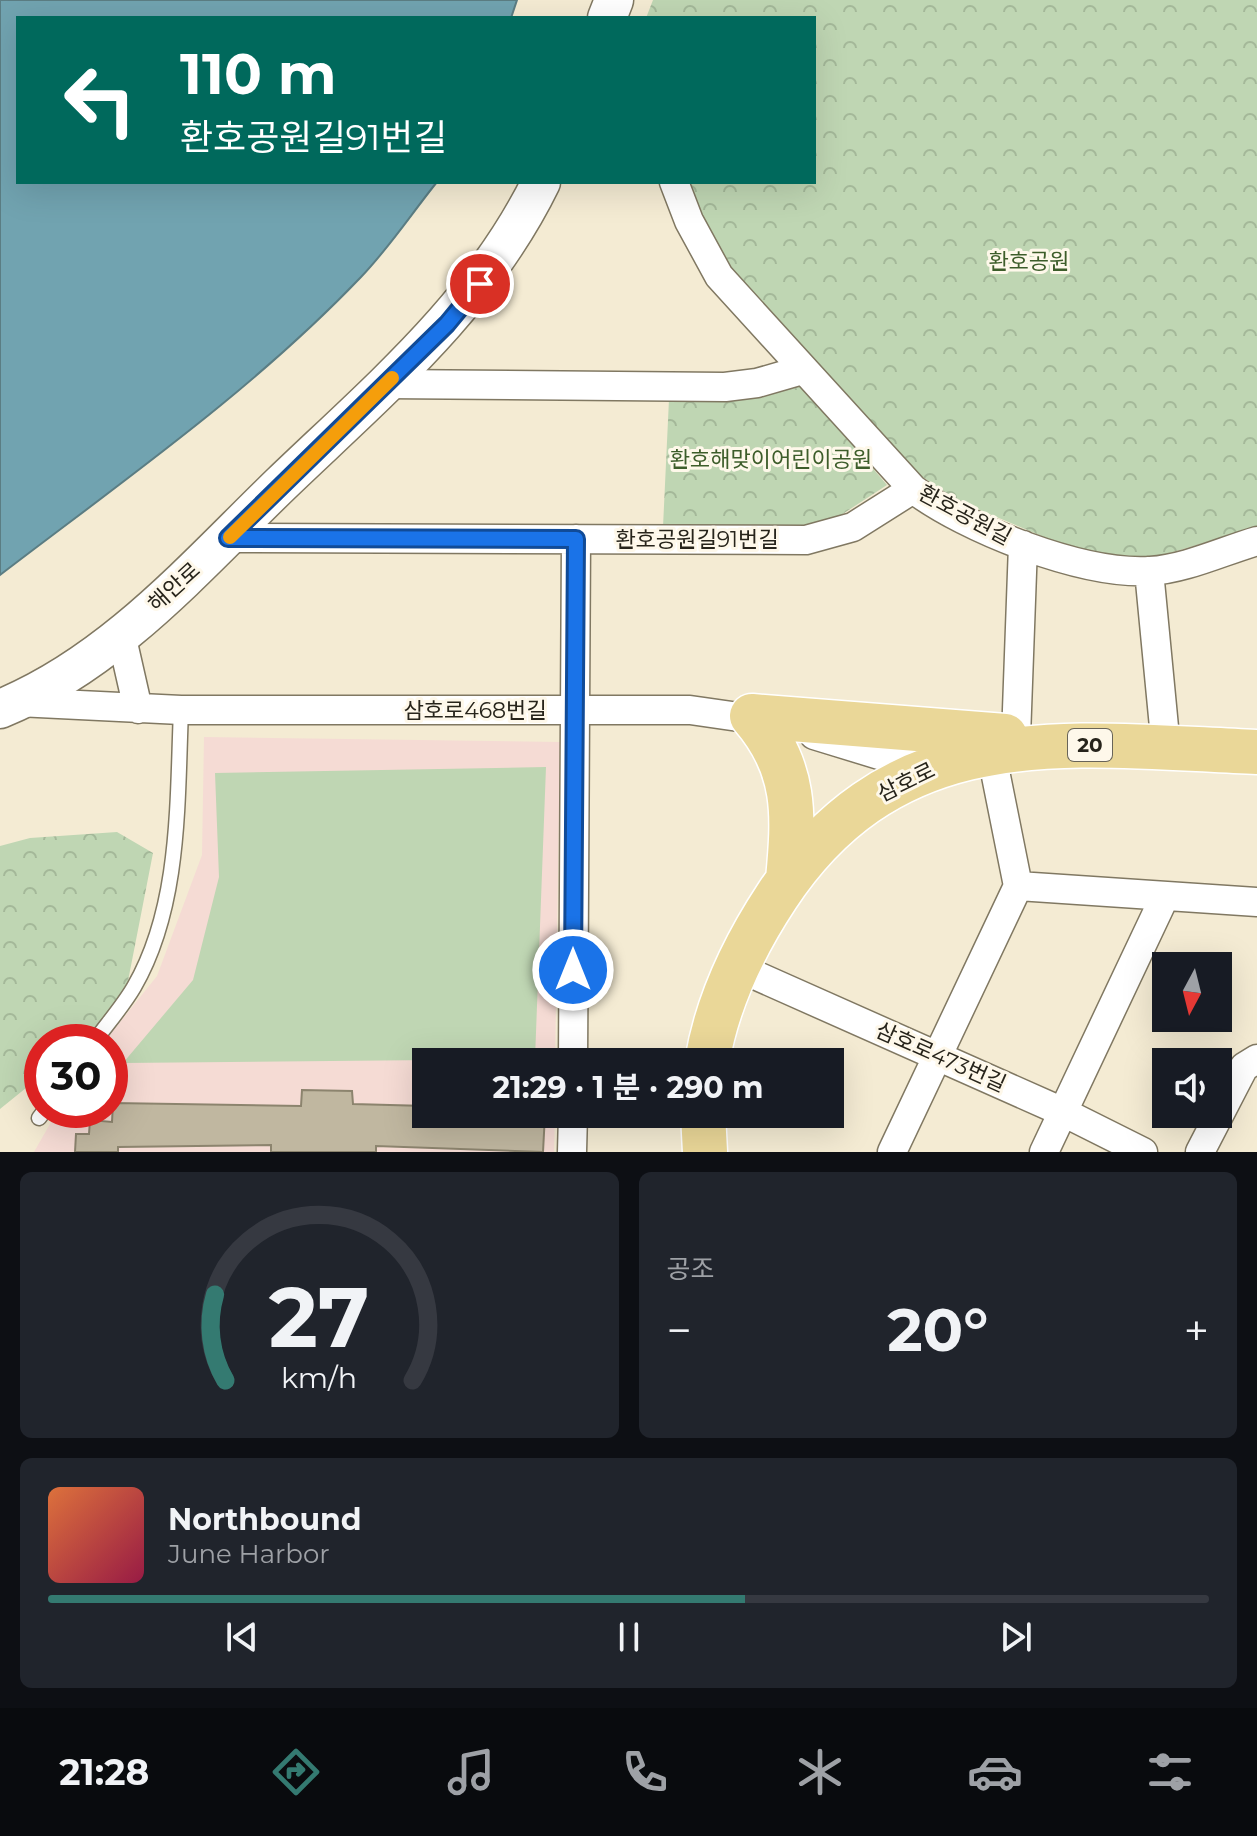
<!DOCTYPE html>
<html lang="ko">
<head>
<meta charset="utf-8">
<style>
  body { margin:0; font-family:Montserrat,"Noto Sans KR",sans-serif; background:#20242c; color:#f1f3f6; height:100vh; display:flex; flex-direction:column; font-size:30px; white-space:nowrap }
  * { box-sizing:border-box; margin:0 }
  p { font-size:26px; color:#9ea1a6 }
  .icon { flex:none; width:44px; height:44px; fill:none; stroke:currentColor; stroke-width:2; stroke-linecap:round; stroke-linejoin:round }
  .map { position:relative; height:1152px; overflow:hidden }
  .drawer { display:flex; flex-direction:column; gap:20px; padding:20px; background:#0d0f14; flex:1 }
  .drawer>* { flex:none }
  .banner { position:absolute; left:16px; top:16px; width:800px; height:168px; border-radius:0px; box-shadow:0 8px 32px #0002; background:#00695c; color:#fff; overflow:hidden }
  .needle { width:52px; rotate:187deg }
  .buttons { position:absolute; left:1152px; top:952px; display:grid; gap:16px }
  .buttons a { display:grid; place-items:center; width:80px; height:80px; border-radius:0px; background:#171b24; box-shadow:0 8px 32px #0002; font-size:40px }
  .speed { position:absolute; left:24px; top:1024px; display:flex; gap:16px; font-size:40px; font-weight:700; text-align:center }
  .speed>* { display:grid; place-content:center; width:104px; height:104px; border-radius:50%; background:#171b24; box-shadow:0 8px 32px #0002; line-height:1 }
  .speed .limit { border:12px solid #d22; background:#fff; color:#111 }
  .pin { position:absolute; display:grid; place-items:center; width:68px; height:68px; color:#fff; margin:-34px; border:4px solid #fff; border-radius:50%; box-shadow:0 2px 8px #0007 }
  .me { position:absolute; width:88px; margin:-44px; rotate:0deg; stroke-linejoin:round; filter:drop-shadow(0 0 6px #0008) }
  .turn { display:flex; align-items:center; gap:28px; height:168px; padding:0 32px; font-size:36px }
  .turn .icon { width:104px; height:104px; stroke-width:2.5 }
  .turn b { display:block; font-size:56px; line-height:68px }
  .big { font-size:60px; font-weight:700; line-height:1.1 }
  .drawer .widget { flex:1; display:flex; flex-direction:column; justify-content:center; gap:12px; min-width:0; padding:0 28px; border-radius:12px; background:#20242c }
  .drawer .dial { align-items:center; gap:0 }
  .dial svg { height:208px; overflow:visible; fill:none; stroke:#363941; stroke-width:7; stroke-linecap:round; text-anchor:middle }
  .dial text { fill:#f1f3f6; stroke:none }
  .song { display:flex; align-items:center; gap:24px }
  .cover { width:96px; height:96px; border-radius:12px; background:linear-gradient(135deg,hsl(20 70% 55%),hsl(340 70% 35%)) }
  .played { height:8px; border-radius:4px; background:linear-gradient(90deg,#347a71 60%,#363941 60%) }
  .keys { display:flex; justify-content:space-around; direction:ltr }
  .heat { display:flex; justify-content:space-between; align-items:center; font-size:44px; direction:ltr }
  .drawer .tiles { flex:1; display:grid; gap:20px; grid-template-columns:1fr 1fr }
  .widget:last-child { grid-column:span 2 }
  .trip { position:absolute; left:412px; top:1048px; width:432px; height:80px; border-radius:0px; background:#171b24; box-shadow:0 8px 32px #0002; font-weight:700; line-height:80px; text-align:center }
  .tab-bar { display:flex; height:128px; justify-content:space-around; align-items:center; background:#090b0e; color:#9ea1a6 }
  .tab-bar .icon { width:56px; height:56px }
  .tab-bar .selected { color:#347a71 }
  .tab-bar b { font-size:36px; color:#f1f3f6 }
  .map>svg:first-child { display:block }
  .education { fill:#f5dbd4 }
  .green { fill:#bfd6b3 }
  .forest { fill:url(#forest-crowns) }
  .water { fill:#71a3b0; stroke:#5b7d83; stroke-width:2 }
  .building { fill:#c0b7a0; stroke:#8c846e; stroke-width:2 }
  .lines { fill:none; stroke-linecap:round; stroke-linejoin:round }
  .lane-casing { stroke:#807862; stroke-width:17 }
  .street-casing { stroke:#807862; stroke-width:31 }
  .secondary-casing { stroke:#807862; stroke-width:41 }
  .primary-casing { stroke:#fff; stroke-width:47 }
  .lane { stroke:#fff; stroke-width:14 }
  .street { stroke:#fff; stroke-width:28 }
  .secondary { stroke:#fff; stroke-width:38 }
  .primary { stroke:#ead798; stroke-width:44 }
  .route-casing { stroke:#114b97; stroke-width:20 }
  .route { stroke:#1a73e8; stroke-width:14 }
  .slow { stroke:#f59e0b; stroke-width:14 }
  .labels { text-anchor:middle; dominant-baseline:central; stroke-width:6; stroke-linejoin:round; paint-order:stroke }
  .shield { fill:#fef8ea; stroke:#686459; stroke-width:2 }
  .shield-label { font-size:20px; font-weight:bold; fill:#27241b }
  .park-label { font-size:22px; fill:#3d5d2a; stroke:#fef8ea }
  .street-label { font-size:22px; fill:#27241b; stroke:#fef8ea }
</style>
</head>
<body>
<div class="map">
<svg width="1257" height="1152" viewBox="0 0 1257 1152">
  <defs>
    <pattern id="forest-crowns" width="20" height="18" patternUnits="userSpaceOnUse" patternTransform="scale(2)"><rect width="20" height="18" fill="#bfd6b3"/><path d="M2 6a3 3 0 1 1 6 0M12 15a3 3 0 1 1 6 0" fill="none" stroke="#a4b899"/></pattern>
  </defs>
  <rect width="100%" height="100%" fill="#f4ebd3"/>
  <path class="education" d="M204,737L560,742L555,1062H426V1114H555L554,1152H34L58,1110H110V1042H104L157,976L202,855Z"/>
  <path class="green" d="M546,767L535,1059L123,1063L193,980L219,877L215,773Z"/>
  <path class="forest" d="M653,0H1257V527L1160,556L1115,557L1068,547L956,500L911,469L733,275L703,226L688,182H814V18H646Z
    M800,383L887,485L838,517L815,525L663,527L669,399Z
    M117,832L153,853L120,1022L91,1042H42V1075L0,1109V846L30,838Z"/>
  <path class="water" d="M0,0H517L511,18H18V182H437C412,213 389,248 361,277C252,391 124,480 0,575Z"/>
  <path class="building" d="M302,1090L352,1091L353,1104L426,1106V1114H545L543,1152L376,1146V1152H271V1145L118,1147V1152H75L76,1134H89L90,1120L112,1122L113,1103L301,1106Z"/>
  <g class="lines">
    <defs>
      <path id="lane" d="M94,1042C107,1024 123,1006 134,987C181,906 177,801 181,710
        M39,1118L45,1110"/>
      <path id="street" d="M674,182L689,221L719,276L913,489C966,529 1082,575 1150,571C1185,569 1223,551 1257,541
        M386,384L725,387L757,383L802,370
        M228,538L806,540L853,527L913,489
        M1149,571L1166,748
        M121,634L138,709
        M18,702L181,710H690L767,721
        M814,735L925,769
        M1016,737L1023,545
        M991,751L1018,886
        M737,967L1063,1112L1143,1152
        M573,1062L576,539
        M572,1152L573,1114
        M892,1152L1018,886L1257,902
        M1044,1152L1165,896
        M1200,1152L1244,1067L1257,1059"/>
      <path id="secondary" d="M607,18L614,0
        M0,709C113,663 196,566 282,483C379,390 481,305 541,182"/>
      <path id="primary" d="M752,716L1005,736
        M752,716C797,768 794,815 788,880
        M707,1062C717,1002 744,946 777,896C897,715 1068,744 1257,752
        M703,1114L705,1152"/>
    </defs>
    <use href="#lane" class="lane-casing"/>
    <use href="#street" class="street-casing"/>
    <use href="#secondary" class="secondary-casing"/>
    <use href="#primary" class="primary-casing"/>
    <use href="#lane" class="lane"/>
    <use href="#street" class="street"/>
    <use href="#secondary" class="secondary"/>
    <use href="#primary" class="primary"/>
  </g>
  <g class="lines">
    <defs>
      <path id="route" d="M480,284L447,324L228,538L576,539L573,970"/>
    </defs>
    <use href="#route" class="route-casing"/>
    <use href="#route" class="route"/>
    <path class="slow" d="M230,537L392,378"/>
  </g>
  <g class="labels">
    <rect class="shield" x="1068" y="729" width="44" height="32" rx="6"/>
    <g class="shield-label">
      <text x="1090" y="745">20</text>
    </g>
    <g class="park-label">
      <text x="1029" y="261">환호공원</text>
      <text x="771" y="459">환호해맞이어린이공원</text>
    </g>
    <g class="street-label">
      <text transform="translate(965 515) rotate(28)">환호공원길</text>
      <text x="697" y="539">환호공원길91번길</text>
      <text transform="translate(174 587) rotate(-42)">해안로</text>
      <text x="475" y="710">삼호로468번길</text>
      <text transform="translate(906 782) rotate(-26)">삼호로</text>
      <text transform="translate(941 1057) rotate(24)">삼호로473번길</text>
    </g>
  </g>
</svg>
<div class="buttons">
<a><svg class="needle" viewBox="-14 -14 28 28"><path d="M0-13l5 13h-10z" fill="#e53935"/><path d="M0 13l5-13h-10z" fill="#9ea1a6"/></svg></a>
<a><svg class="icon" aria-label="sound" viewBox="0 0 24 24"><path d="M4 9h4l5-4v14l-5-4H4zM17 9q2 3 0 6"/></svg></a>
</div>
<div class="speed"><div class="limit">30</div></div>
<div class="pin" style="left:480px;top:284px;background:#d93025"><svg class="icon" aria-label="arrive" viewBox="0 0 24 24"><path d="M6 21V4h12l-3 4 3 4H6"/></svg></div>
<svg class="me" style="left:573px;top:970px" viewBox="-20 -20 40 40"><circle r="17" fill="#1a73e8" stroke="#fff" stroke-width="3"/><path d="M0-11L8 9 0 5-8 9z" fill="#fff"/></svg>
<div class="trip">21:29 · 1 분 · 290 m</div>
<div class="banner">
<div class="turn"><svg class="icon" aria-label="left" viewBox="0 0 24 24"><path d="M17 20v-9H6M10 6l-5 5 5 5"/></svg><div><b>110 m</b>환호공원길91번길</div></div>
</div>
</div>
<section class="drawer">
<div class="tiles">
<div class="widget dial"><svg viewBox="0 0 100 80">
<path d="M14 69A42 42 0 1 1 86 69"/>
<path d="M14 69A42 42 0 0 1 10 36" stroke="#347a71"/>
<text x="50" y="56" font-size="32" font-weight="700">27</text>
<text x="50" y="72" font-size="11">km/h</text>
</svg></div>
<div class="widget"><p>공조</p>
<div class="heat"><a>−</a><b class="big">20°</b><a>+</a></div>
</div>
<div class="widget">
<div class="song"><i class="cover"></i><div><b>Northbound</b><p>June Harbor</p></div></div>
<div class="played"></div>
<div class="keys"><svg class="icon" aria-label="previous" viewBox="0 0 24 24"><path d="M18 5L8 12l10 7zM5 5v14"/></svg><svg class="icon" aria-label="pause" viewBox="0 0 24 24"><path d="M8 5v14M16 5v14"/></svg><svg class="icon" aria-label="next" viewBox="0 0 24 24"><path d="M6 5l10 7-10 7zM19 5v14"/></svg></div>
</div>
</div>
</section>
<nav class="tab-bar">
<b>21:28</b>
<svg class="icon selected" aria-label="directions" viewBox="0 0 24 24"><path d="M12 3l9 9-9 9-9-9zM9 14v-3h6M13 9l2 2-2 2"/></svg>
<svg class="icon" aria-label="music" viewBox="0 0 24 24"><path d="M9 18V5l10-2v13"/><circle cx="6" cy="18" r="3"/><circle cx="16" cy="16" r="3"/></svg>
<svg class="icon" aria-label="phone" viewBox="0 0 24 24"><path d="M5 4h4l2 5-3 2q2 4 5 5l2-3 5 2v4C11 20 4 13 5 4z"/></svg>
<svg class="icon" aria-label="climate" viewBox="0 0 24 24"><path d="M12 3v18M4 7l16 10M4 17L20 7"/></svg>
<svg class="icon" aria-label="car" viewBox="0 0 24 24"><path d="M5 17H2v-5l4-1 3-4h7l3 4 3 1v5h-3M9 17h6M6 11h13"/><circle cx="7" cy="17" r="2"/><circle cx="17" cy="17" r="2"/></svg>
<svg class="icon" aria-label="filters" viewBox="0 0 24 24"><path d="M4 7h16M4 17h16"/><circle cx="9" cy="7" r="2"/><circle cx="15" cy="17" r="2"/></svg>
</nav>
</body>
</html>
